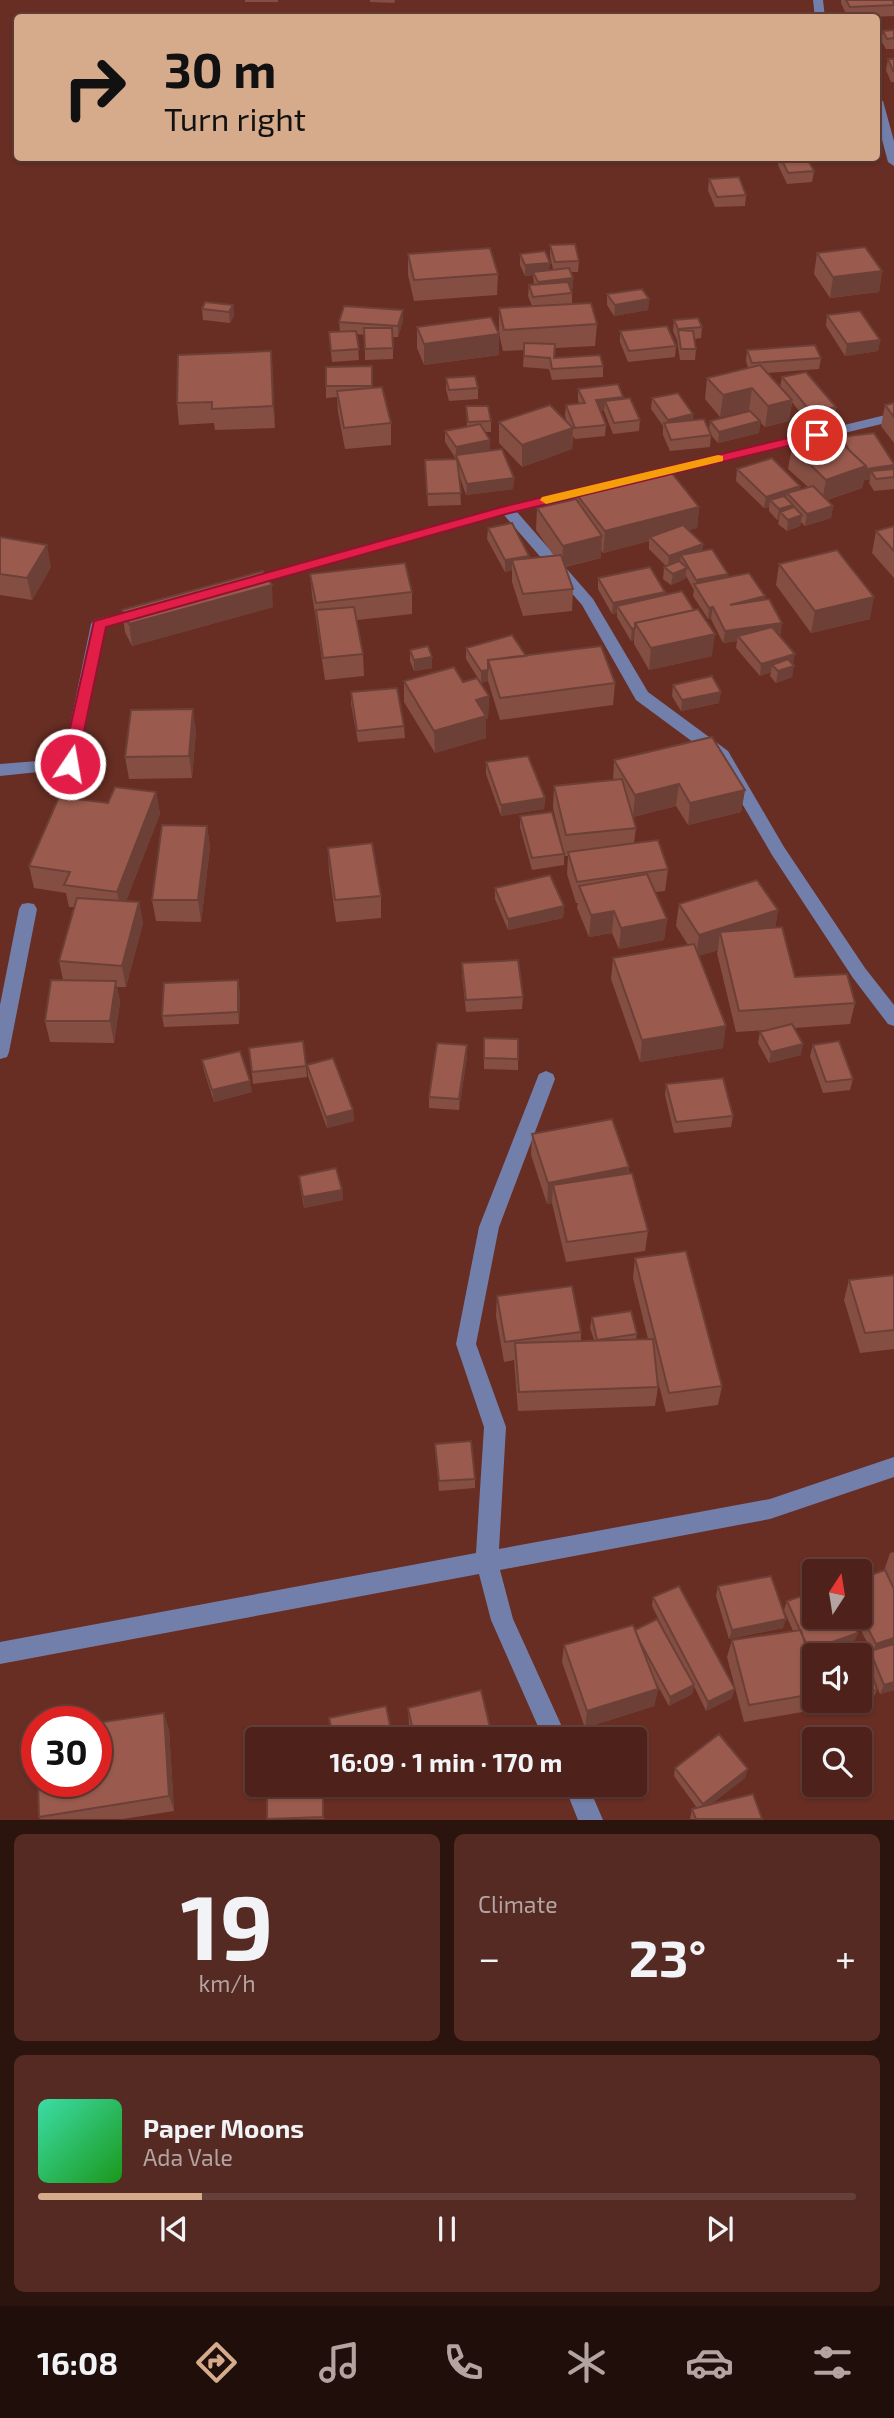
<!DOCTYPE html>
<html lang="en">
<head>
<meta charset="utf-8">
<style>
  body { margin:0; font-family:"Exo 2",sans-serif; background:#552a23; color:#f1f3f6; height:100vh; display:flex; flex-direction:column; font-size:26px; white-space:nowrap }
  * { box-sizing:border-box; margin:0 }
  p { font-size:23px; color:#b3a4a2 }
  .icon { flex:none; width:38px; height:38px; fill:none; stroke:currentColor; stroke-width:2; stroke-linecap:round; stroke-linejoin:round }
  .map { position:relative; height:1820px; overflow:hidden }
  .panel { display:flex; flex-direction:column; gap:14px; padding:14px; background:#2b130e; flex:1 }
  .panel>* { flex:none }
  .top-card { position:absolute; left:14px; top:14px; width:866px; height:147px; border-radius:7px; box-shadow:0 2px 5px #0004,0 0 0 2px #653f39; background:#d6ab8b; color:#111; overflow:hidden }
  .needle { width:46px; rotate:12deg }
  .controls { position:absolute; left:802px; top:1559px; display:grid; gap:14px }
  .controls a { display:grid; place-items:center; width:70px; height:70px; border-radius:7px; background:#4e221a; box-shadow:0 2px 5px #0004,0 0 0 2px #653f39; font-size:35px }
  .speed { position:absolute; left:21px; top:1706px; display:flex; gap:14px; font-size:35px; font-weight:700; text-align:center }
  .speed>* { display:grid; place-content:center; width:91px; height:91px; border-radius:50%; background:#4e221a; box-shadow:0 2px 5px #0004,0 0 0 2px #653f39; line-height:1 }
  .speed .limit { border:10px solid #d22; background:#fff; color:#111 }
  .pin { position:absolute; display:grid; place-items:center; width:60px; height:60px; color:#fff; margin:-30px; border:4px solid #fff; border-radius:50%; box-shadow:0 2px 7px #0007 }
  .me { position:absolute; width:77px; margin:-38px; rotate:12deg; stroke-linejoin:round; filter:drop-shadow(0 0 5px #0008) }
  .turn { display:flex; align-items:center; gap:24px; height:147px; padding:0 35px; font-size:32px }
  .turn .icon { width:91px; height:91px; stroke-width:2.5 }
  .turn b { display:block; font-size:49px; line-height:60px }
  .big { font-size:52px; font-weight:700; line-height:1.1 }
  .panel .tile { flex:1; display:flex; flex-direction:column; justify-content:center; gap:10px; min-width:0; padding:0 24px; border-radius:10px; background:#552a23 }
  .panel .dial { align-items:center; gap:0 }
  .dial b { font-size:91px; line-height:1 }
  .song { display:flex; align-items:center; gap:21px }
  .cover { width:84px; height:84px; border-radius:10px; background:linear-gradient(135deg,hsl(160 70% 55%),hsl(120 70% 35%)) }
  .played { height:7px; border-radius:4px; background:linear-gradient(90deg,#d6ab8b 20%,#653f39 20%) }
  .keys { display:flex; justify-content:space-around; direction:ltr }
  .heat { display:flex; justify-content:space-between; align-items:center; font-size:38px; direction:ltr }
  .panel .tiles { flex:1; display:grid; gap:14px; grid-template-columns:1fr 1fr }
  .tile:last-child { grid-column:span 2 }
  .trip { position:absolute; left:245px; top:1727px; width:402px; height:70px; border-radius:7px; background:#4e221a; box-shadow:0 2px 5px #0004,0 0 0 2px #653f39; font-weight:700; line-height:70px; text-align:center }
  .menu { display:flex; height:112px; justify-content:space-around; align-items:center; background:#1f0e0a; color:#b3a4a2 }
  .menu .icon { width:49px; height:49px }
  .menu .current { color:#d6ab8b }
  .menu b { font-size:32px; color:#f1f3f6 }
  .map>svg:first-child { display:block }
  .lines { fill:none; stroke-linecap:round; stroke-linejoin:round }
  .minor { fill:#737fab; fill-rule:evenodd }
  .wall { fill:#844e43 }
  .shaded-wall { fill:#6c4037 }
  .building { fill:#9a5b4e; stroke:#6c4037; stroke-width:2 }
  .route { fill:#e11d48; stroke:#92132f; stroke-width:2 }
  .slow { fill:#f59e0b }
</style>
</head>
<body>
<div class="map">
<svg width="894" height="1820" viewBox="0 0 894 1820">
  <rect width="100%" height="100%" fill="#682e23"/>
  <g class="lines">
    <path class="minor" d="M813,0H823L825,18H815Z
      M877,98L883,101L894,141V166L888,162L877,121Z
      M894,413V421L648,480L641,476L648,472Z
      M596,484L601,485V491L517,512L593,599L648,692L728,751L784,847L865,968L894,1005V1026L888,1024L853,978L772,855L716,759L636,700L582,605L504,515L245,588L238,583L240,580Z
      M144,607L149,609L152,612L149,615L106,627L76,768L0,776V764L63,759L91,624L94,620Z
      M28,903L34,904L37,909L9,1052L7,1057L0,1059V1005L19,909L22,904Z
      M546,1071L553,1074L555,1079L499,1227L476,1344L506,1427L499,1549L770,1499L894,1457V1477L770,1519L500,1570L513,1619L568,1740H544L491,1620L479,1574L0,1664V1642L476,1553L484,1427L456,1344L479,1227L537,1079L539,1074Z
      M564,1785H588L603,1820H578Z"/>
  </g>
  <path class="wall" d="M245,0H278V2H245Z
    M370,0H395L394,3L370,2Z
    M841,0H893L894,2V16L848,18L841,3Z
    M894,30V49H886L881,41L883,31Z
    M888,59H894V82H891L886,70Z
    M779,158H807L814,171L812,182L787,184L778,165Z
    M709,179L746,195L745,206L715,207L708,190Z
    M550,245L579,261L578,272H571L573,289H570L572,293V304L597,324L595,346L555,348L554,358L603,366V377L552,380L549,369L523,367L524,350L503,351L499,334V355L424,365L417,348V327L499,333V308L532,306L528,296L529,285H534L533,275L525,276L520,265V254L549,270L553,269L550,256Z
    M817,253L882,271L879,292L830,298L814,274Z
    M408,254L498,274L497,295L414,301L408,275Z
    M607,294L649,299L648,310L614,316L607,305Z
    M233,305L234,316L230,323L203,320L202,309Z
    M403,310V321L398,337H393V359L365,360V335L357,334L359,360L332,362L329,332H340L339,322Z
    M827,315L880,340L878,351L845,356L826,326Z
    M674,320L702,327L701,338L694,339L696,349L695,360H680L677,340L673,331Z
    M620,331L676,346L675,357L628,362L620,342Z
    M747,350L821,358L819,369L767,373L780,387L782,377L836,407L834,418L809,424L792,402L789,421L765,427L760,422L759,433L718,443L711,435L710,447L670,451L663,435V426L651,409L652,398L693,414V420L709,430L710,421L750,411L749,410L720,417L705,399L707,378L748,368L746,361Z
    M271,351L275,428L215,430L214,423L179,425L177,403Z
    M372,366L373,388L391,423V445L345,449L338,412L337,397L326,398V386Z
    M446,378L478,388V399L449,401L446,389Z
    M578,389L623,399L640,420L639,431L613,434L604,411H600L606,425L605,436L575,439L573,436L572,449L522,467L499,443V422H567L565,416L566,405L579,403L578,400Z
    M894,403V443L881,426L885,405Z
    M466,406L491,421V432H485L490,451L514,478L513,489L466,495L459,474L461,505L428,506L425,460L456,459L445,442V431L467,427Z
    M841,437L894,469V489L874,491L869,483L870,480H864L862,488L827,500L833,506L831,518L805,526L801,522L800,526L787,531L778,524L779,520H777L769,511V507L764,508L736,481L737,469L800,489L808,487L788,469L792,447L841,442Z
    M574,491L699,507L697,528L689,530L703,544L702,551L728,577L765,596L764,600L781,634L778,635L793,664L792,677L776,683L770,676L771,672L760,676L736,648L737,641L723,643L711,619H708L693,596L694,590L686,576L685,579L671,585L663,579L664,567L666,566L649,549V541L603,553L601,550V558L565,567L573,589L572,611L523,616L512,582V570L505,572L487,539L488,528L529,558L554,556L536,530L537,508L574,500Z
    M894,526V578L872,553L876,531Z
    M0,537L51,567L32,600L0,595Z
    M779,564L870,619L811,633L776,585Z
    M310,574L412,592V614L357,620L363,654L364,676L325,680L316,620L312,595Z
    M598,578L665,592V595L712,656L649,670L634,644V640L631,641L617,617V613L612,614L598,589Z
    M273,607L132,646L125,632L122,610Z
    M466,648L526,656L615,683L613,705L500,720L488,681L481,683L466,659Z
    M410,650L432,657V668L414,671L410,661Z
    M404,681L463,682L489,696L488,718L486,719V738L435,753L404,702Z
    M673,685L719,703L681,711L672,696Z
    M351,692L404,726L405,738L358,742L351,704Z
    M196,731L192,778L129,779L125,757Z
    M614,760L745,790L741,812L688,825L676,806L633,817L636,828L634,843L668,869L665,891L655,892L667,919L664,940L619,949L612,933L589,937L577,908L578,903H576L567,874L568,856H565L553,808L554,786L613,780Z
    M486,762L545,798L544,809L501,816L486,774Z
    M156,792L160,814L126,901L139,902L143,923L126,987H117L120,1002L114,1043L50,1042L45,1021L63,980L59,961L74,907H69L66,893L34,888L29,866L108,803Z
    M520,816L564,854V865L532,870L520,827Z
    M207,826L210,847L201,922L156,921L152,900Z
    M328,848L381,896V918L336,922L329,870Z
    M495,888L564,906L563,918L508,930L495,899Z
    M679,904L778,910L775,928L795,977L855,1003L850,1024L794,1028L801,1055L769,1063L758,1043L760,1032L766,1030L736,1032L717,953L718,950L698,956L723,1048L640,1062L611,979L613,958L688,945L676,926Z
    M462,963L523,997L522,1009L466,1012L462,974Z
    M240,991L239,1024L164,1027L162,1016Z
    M484,1038L518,1059V1070L484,1069Z
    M467,1045V1056L459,1110L429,1108V1097Z
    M813,1045L853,1079L850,1090L823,1093L810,1056Z
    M249,1048L306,1066L307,1077L253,1084Z
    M202,1060L252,1092L214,1102L204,1071Z
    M307,1065L353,1110L354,1121L327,1128L308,1076Z
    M666,1084L733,1116L731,1127L674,1133L665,1095Z
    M532,1134L629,1167V1174L648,1231L645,1251L566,1262L552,1203L547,1204L531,1155Z
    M299,1176L342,1190L343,1200L304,1208L300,1187Z
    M635,1258L722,1386L718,1405L666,1412L656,1374L658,1387L655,1406L518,1411L514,1360L504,1362L496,1316L497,1296L581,1332V1341L594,1340L590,1328L592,1317L637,1334L636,1339H648L633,1278Z
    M894,1275V1349L860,1353L844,1300L849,1280Z
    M435,1444L475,1479V1488L439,1491Z
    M894,1552V1690L880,1694L871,1671L877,1690L873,1698L829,1707L828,1701H859V1656L867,1658L870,1651L871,1650L854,1617H859V1579L884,1571L890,1553Z
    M718,1586L783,1628L729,1639L716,1596Z
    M653,1597L732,1698L706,1711L694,1686L692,1694L669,1706L654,1679L658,1689L654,1706L585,1728L562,1662L564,1645L635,1630L674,1650L652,1606Z
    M787,1601L854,1642L809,1658L814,1674V1701H817L814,1710L744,1722L727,1657L732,1640L793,1631L784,1610Z
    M408,1708L493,1740H412L409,1725Z
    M169,1729L174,1811L123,1819H40L39,1817Z
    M675,1768L745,1778L711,1804L762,1819H690L692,1809L697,1808L674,1776Z
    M267,1785H323L324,1819H267Z"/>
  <path class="shaded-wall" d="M550,263L549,274L533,272V275L525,276V265Z
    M882,271L879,292L830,298L833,277Z
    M573,278V289L538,293V282Z
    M649,299L648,310L614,316L615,305Z
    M233,305L234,316L230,323L229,312Z
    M403,310V321L398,337V326Z
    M499,334V355L424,365V344Z
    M880,340L878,351L845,356L847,344Z
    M271,351L273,372L275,428L273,406Z
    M752,388L749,410L720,417L723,395Z
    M623,397L622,408L605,401L604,411L595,412L596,400Z
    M792,400L789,421L765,427L768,406Z
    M836,407L834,418L809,424L811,412Z
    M693,414L692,426L667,431L668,420Z
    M760,421L759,433L718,443L719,432Z
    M573,428L572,449L522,467V445Z
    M490,440V451L456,455V459V447Z
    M894,465V468L871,471L870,480H864L862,488L822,501L826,480L866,466Z
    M514,478L513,489L466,495L467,484Z
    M800,486L799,498L787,493L785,502L770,500L769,507L764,508L766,497Z
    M793,505L791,516L780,512L779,520H777L779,509Z
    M833,506L831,518L805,526L807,514Z
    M699,507L697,528L652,540L650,537L649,541L603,553L605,531Z
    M802,515L800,526L787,531L788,520Z
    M602,536L601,558L562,567L563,546Z
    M703,544L701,555H681L680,563L668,568L669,556Z
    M47,545L51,567L32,600L27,578Z
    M529,556L528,567L512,560V570L505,572V560Z
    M687,568L685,579L671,585L673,574Z
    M728,574L727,585L696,586V580Z
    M272,585L273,607L132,646L129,624Z
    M665,592L664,603L617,606V613L612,614L613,603Z
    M765,596L763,608L730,605Z
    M874,597L870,619L811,633L815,611Z
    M713,607L711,619H708L709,608Z
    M782,623L781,634L741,640L738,636L737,641L723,643L725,631Z
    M635,628L634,640L631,641L632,629Z
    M715,634L712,656L649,670L651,648Z
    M795,654L793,665H772L771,672L760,676L761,664Z
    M432,657V668L414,671V660Z
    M794,666L792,677L776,683L778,671Z
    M488,670V681L481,683V671Z
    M721,692L719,703L681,711L682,700Z
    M489,696L488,718L486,719V738L435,753L434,731L476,700Z
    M193,709L196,731L192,778L189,756Z
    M679,784L676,806L633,817L635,795Z
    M745,790L741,812L688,825L690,803Z
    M156,792L160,814L121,914L117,892Z
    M545,798L544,809L501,816V805Z
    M207,826L210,847L201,922L198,900Z
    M139,902L143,923L126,987L122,966Z
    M564,906L563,918L508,930V919Z
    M778,910L774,932H720L718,950L696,957L699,935Z
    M614,911L612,933L589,937L591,915Z
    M667,919L664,940L619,949L621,928Z
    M238,980L240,991L239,1024L238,1012Z
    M116,981L120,1002L114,1043L110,1021Z
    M726,1026L723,1048L640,1062L642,1040Z
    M803,1044L801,1055L769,1063L771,1052Z
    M467,1045V1056L459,1110V1099Z
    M250,1081L252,1092L214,1102L212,1090Z
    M353,1110L354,1121L327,1128L326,1117Z
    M629,1167L627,1188L553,1185L552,1203L547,1204L548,1183Z
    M342,1190L343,1200L304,1208L303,1197Z
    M786,1619L783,1628L729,1639L732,1630Z
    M858,1633L854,1642L806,1659L809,1650Z
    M894,1638V1646L873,1653L876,1644Z
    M894,1682V1690L880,1694L884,1685Z
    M694,1685L692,1694L669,1706L670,1697Z
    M658,1689L654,1706L585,1728L587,1711Z
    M735,1689L732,1698L706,1711L708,1702Z
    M164,1713L169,1729L174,1811L169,1796Z
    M748,1769L745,1778L701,1812L703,1804Z
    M423,1785H447L424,1791Z"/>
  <path class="building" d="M846,0H893L894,5L850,7Z
    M894,30V38L887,39L883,31Z
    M888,59H894V71H893Z
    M781,158H807L814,171L788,173Z
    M739,177L746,195L717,197L709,179Z
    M575,244L579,261L555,262L550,245Z
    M865,247L882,271L833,277L817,253Z
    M490,248L498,274L414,280L408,254Z
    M545,251L550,263L525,265L520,254Z
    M569,268L573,278L538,282L533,272Z
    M568,282L572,293L533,297L529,285Z
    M642,289L649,299L615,305L607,294Z
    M205,302L233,305L229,312L202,309Z
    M591,303L597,324L504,330L499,308Z
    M344,306L403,310L398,326L339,322Z
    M860,311L880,340L847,344L827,315Z
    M491,317L499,334L424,344L417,327Z
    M698,318L702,327L678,329L674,320Z
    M667,326L676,346L629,351L620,331Z
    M364,328H392L393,348L365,349Z
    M678,330L693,331L696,349H681Z
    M356,331L359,349L331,351L329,332Z
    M524,343L555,344L554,358L600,355L603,366L552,369L550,358L524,356Z
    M815,345L821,358L752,363L747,350Z
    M271,351L273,406L212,409V402L177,403L178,355Z
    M760,365L792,400L768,406L752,388L723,395L707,378Z
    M372,366V386H326V367Z
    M806,372L836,407L811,412L782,377Z
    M475,376L478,388L449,390L446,378Z
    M618,384L623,397L596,400L606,425L575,428L566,405L585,403L578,389Z
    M382,387L391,423L344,428L337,391Z
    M678,393L693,414L668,420L652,398Z
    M630,398L640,420L614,423L605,401Z
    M894,403V417L885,405Z
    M550,405L573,428L522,445L499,422Z
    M466,406H488L491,421L468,422Z
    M750,411L760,421L719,432L710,421Z
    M704,419L711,435L671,440L664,423Z
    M480,424L490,440L456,447L445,431Z
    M874,433L894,464V465L866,469V466L849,450L841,437Z
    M832,434L866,466L826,480L792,447Z
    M502,449L514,478L467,484L456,455Z
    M772,458L800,486L766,497L737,469Z
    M457,459L461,493L427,494L425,460Z
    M667,467L699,507L605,531L574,491Z
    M894,469V477L876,479L871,471Z
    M813,486L833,506L807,514L787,493Z
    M784,496L793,505L779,509L770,500Z
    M576,499L602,536L563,546L537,508Z
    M794,507L802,515L788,520L780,512Z
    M512,523L529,556L505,560L488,528Z
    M683,525L703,544L669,556L650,537Z
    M894,526V551L876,531Z
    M0,537L47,545L27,578L0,574Z
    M712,549L728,574L696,580L681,555Z
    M837,550L874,597L815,611L779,564Z
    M561,555L573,589L523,594L512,560Z
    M679,561L687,568L673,574L664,567Z
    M405,563L412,592L316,603L310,574Z
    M650,567L665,592L613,603L598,578Z
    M263,571L272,585L129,624L122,610Z
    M749,573L765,596L730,605L769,599L782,623L725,631L713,607L709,608L694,584Z
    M682,591L694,610L635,623V628L632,629L617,606Z
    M354,607L363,654L323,658L316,610Z
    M698,609L715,634L651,648L635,623Z
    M772,627L795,654L761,664L738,636Z
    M512,635L526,656L488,660V670L481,671L466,648Z
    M428,646L432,657L414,660L410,650Z
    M601,646L615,683L500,698L488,660Z
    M788,659L794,666L778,671L772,665Z
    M454,667L463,682L477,678L489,696L476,700L486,716L434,731L404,681Z
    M712,676L721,692L682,700L673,685Z
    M397,688L404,726L357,731L351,692Z
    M193,709L189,756L125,757L131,710Z
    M712,737L745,790L690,803L679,784L635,795L614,760Z
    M528,756L545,798L501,805L486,762Z
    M622,779L636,828L566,835L554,786Z
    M115,787L156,792L117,892L64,885L70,872L29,866L59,797L108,803Z
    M552,812L564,854L532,858L520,816Z
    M162,825L207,826L198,900H152Z
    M658,840L668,869L577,882L568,852Z
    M372,843L381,896L335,900L328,848Z
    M647,874L667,919L621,928L614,911L591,915L579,886Z
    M550,875L564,906L508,919L495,888Z
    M757,880L778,910L699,935L679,904Z
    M77,898L139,902L122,966L59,961Z
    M782,927L795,977L847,974L855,1003L739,1011L720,932Z
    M694,944L726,1026L642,1040L613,958Z
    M518,960L523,997L466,1000L462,963Z
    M51,980L116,981L110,1021H45Z
    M238,980V1012L162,1016L164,983Z
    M792,1024L803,1044L771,1052L760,1032Z
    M484,1038L518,1039V1059L484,1058Z
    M303,1041L306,1066L252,1072L249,1048Z
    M839,1041L853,1079L826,1082L813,1045Z
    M437,1043L467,1045L459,1099L429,1097Z
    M240,1051L250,1081L212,1090L202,1060Z
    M333,1058L353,1110L326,1117L307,1065Z
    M723,1078L733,1116L676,1122L666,1084Z
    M612,1119L629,1167L548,1183L532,1134Z
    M336,1168L342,1190L303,1197L299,1176Z
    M632,1173L648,1231L567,1242L553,1185Z
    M686,1251L722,1386L669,1393L635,1258Z
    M894,1275V1330L865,1333L849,1280Z
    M572,1286L581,1332L505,1342L497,1296Z
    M631,1311L637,1334L597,1340L592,1317Z
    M653,1339L658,1387L519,1392L515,1343Z
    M471,1441L475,1479L439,1481L435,1444Z
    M885,1570L894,1589V1638L876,1644L859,1611V1579Z
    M771,1576L786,1619L732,1630L718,1586Z
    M679,1586L735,1689L708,1702L653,1597Z
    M814,1592V1617H850L858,1633L809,1650L787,1601Z
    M657,1619L694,1685L670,1697L640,1642L635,1630Z
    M633,1625L658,1689L587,1711L564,1645Z
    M801,1630L814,1674V1694L749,1705L732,1640Z
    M894,1644V1682L884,1685L870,1651Z
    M864,1649L877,1690L859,1693V1656H829Z
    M481,1690L493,1740H415L408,1708Z
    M386,1706L393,1740H334L329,1718Z
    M164,1713L169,1796L39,1817L38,1782H96V1723Z
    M719,1734L748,1769L703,1804L675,1768Z
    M267,1785H323V1817L267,1819Z
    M753,1794L762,1819H696L692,1809Z"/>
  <path class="route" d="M817,431L823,435L821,438L510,513L106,627L77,764L70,769L62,764L94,621L502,507Z"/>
  <path class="slow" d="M718,455L723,456V461L546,504L540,500L542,497Z"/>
</svg>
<div class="controls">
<a><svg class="needle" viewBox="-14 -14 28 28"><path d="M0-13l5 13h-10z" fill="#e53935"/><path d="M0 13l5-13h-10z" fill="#b3a4a2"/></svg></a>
<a><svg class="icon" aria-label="sound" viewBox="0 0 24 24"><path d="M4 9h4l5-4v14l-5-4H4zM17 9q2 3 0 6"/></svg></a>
<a><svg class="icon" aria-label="search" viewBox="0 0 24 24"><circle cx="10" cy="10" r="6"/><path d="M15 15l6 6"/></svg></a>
</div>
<div class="speed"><div class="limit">30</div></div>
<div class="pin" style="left:817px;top:435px;background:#d93025"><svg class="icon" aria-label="arrive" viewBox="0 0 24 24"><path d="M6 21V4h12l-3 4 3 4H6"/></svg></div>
<svg class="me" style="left:70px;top:764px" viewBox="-20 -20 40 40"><circle r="17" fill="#e11d48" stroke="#fff" stroke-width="3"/><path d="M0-11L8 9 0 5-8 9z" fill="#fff"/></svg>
<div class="trip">16:09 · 1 min · 170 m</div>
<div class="top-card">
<div class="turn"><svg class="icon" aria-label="right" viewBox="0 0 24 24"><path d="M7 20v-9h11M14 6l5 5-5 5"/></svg><div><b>30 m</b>Turn right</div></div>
</div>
</div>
<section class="panel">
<div class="tiles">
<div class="tile dial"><b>19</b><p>km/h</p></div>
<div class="tile"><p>Climate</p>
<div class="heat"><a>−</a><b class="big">23°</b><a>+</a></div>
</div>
<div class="tile">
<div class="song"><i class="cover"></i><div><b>Paper Moons</b><p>Ada Vale</p></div></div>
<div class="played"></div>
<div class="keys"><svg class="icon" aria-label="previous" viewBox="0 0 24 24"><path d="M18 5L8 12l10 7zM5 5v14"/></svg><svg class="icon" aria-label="pause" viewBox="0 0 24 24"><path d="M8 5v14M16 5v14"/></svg><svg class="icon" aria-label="next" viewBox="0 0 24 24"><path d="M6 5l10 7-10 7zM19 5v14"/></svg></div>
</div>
</div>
</section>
<nav class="menu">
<b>16:08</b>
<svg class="icon current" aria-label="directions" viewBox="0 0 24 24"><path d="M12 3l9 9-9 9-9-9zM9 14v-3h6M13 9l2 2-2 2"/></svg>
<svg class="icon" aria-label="music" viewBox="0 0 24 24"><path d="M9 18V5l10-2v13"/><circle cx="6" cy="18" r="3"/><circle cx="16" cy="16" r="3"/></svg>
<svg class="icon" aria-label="phone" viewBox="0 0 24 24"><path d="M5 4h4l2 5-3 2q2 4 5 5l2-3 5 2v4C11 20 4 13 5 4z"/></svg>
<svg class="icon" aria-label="climate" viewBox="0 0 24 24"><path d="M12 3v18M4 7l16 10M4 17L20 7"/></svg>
<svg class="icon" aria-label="car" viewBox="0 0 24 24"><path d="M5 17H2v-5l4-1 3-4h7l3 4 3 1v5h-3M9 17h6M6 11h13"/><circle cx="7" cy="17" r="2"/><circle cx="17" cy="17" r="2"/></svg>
<svg class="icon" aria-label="filters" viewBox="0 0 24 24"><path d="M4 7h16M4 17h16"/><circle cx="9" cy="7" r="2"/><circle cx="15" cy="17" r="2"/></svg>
</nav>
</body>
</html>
